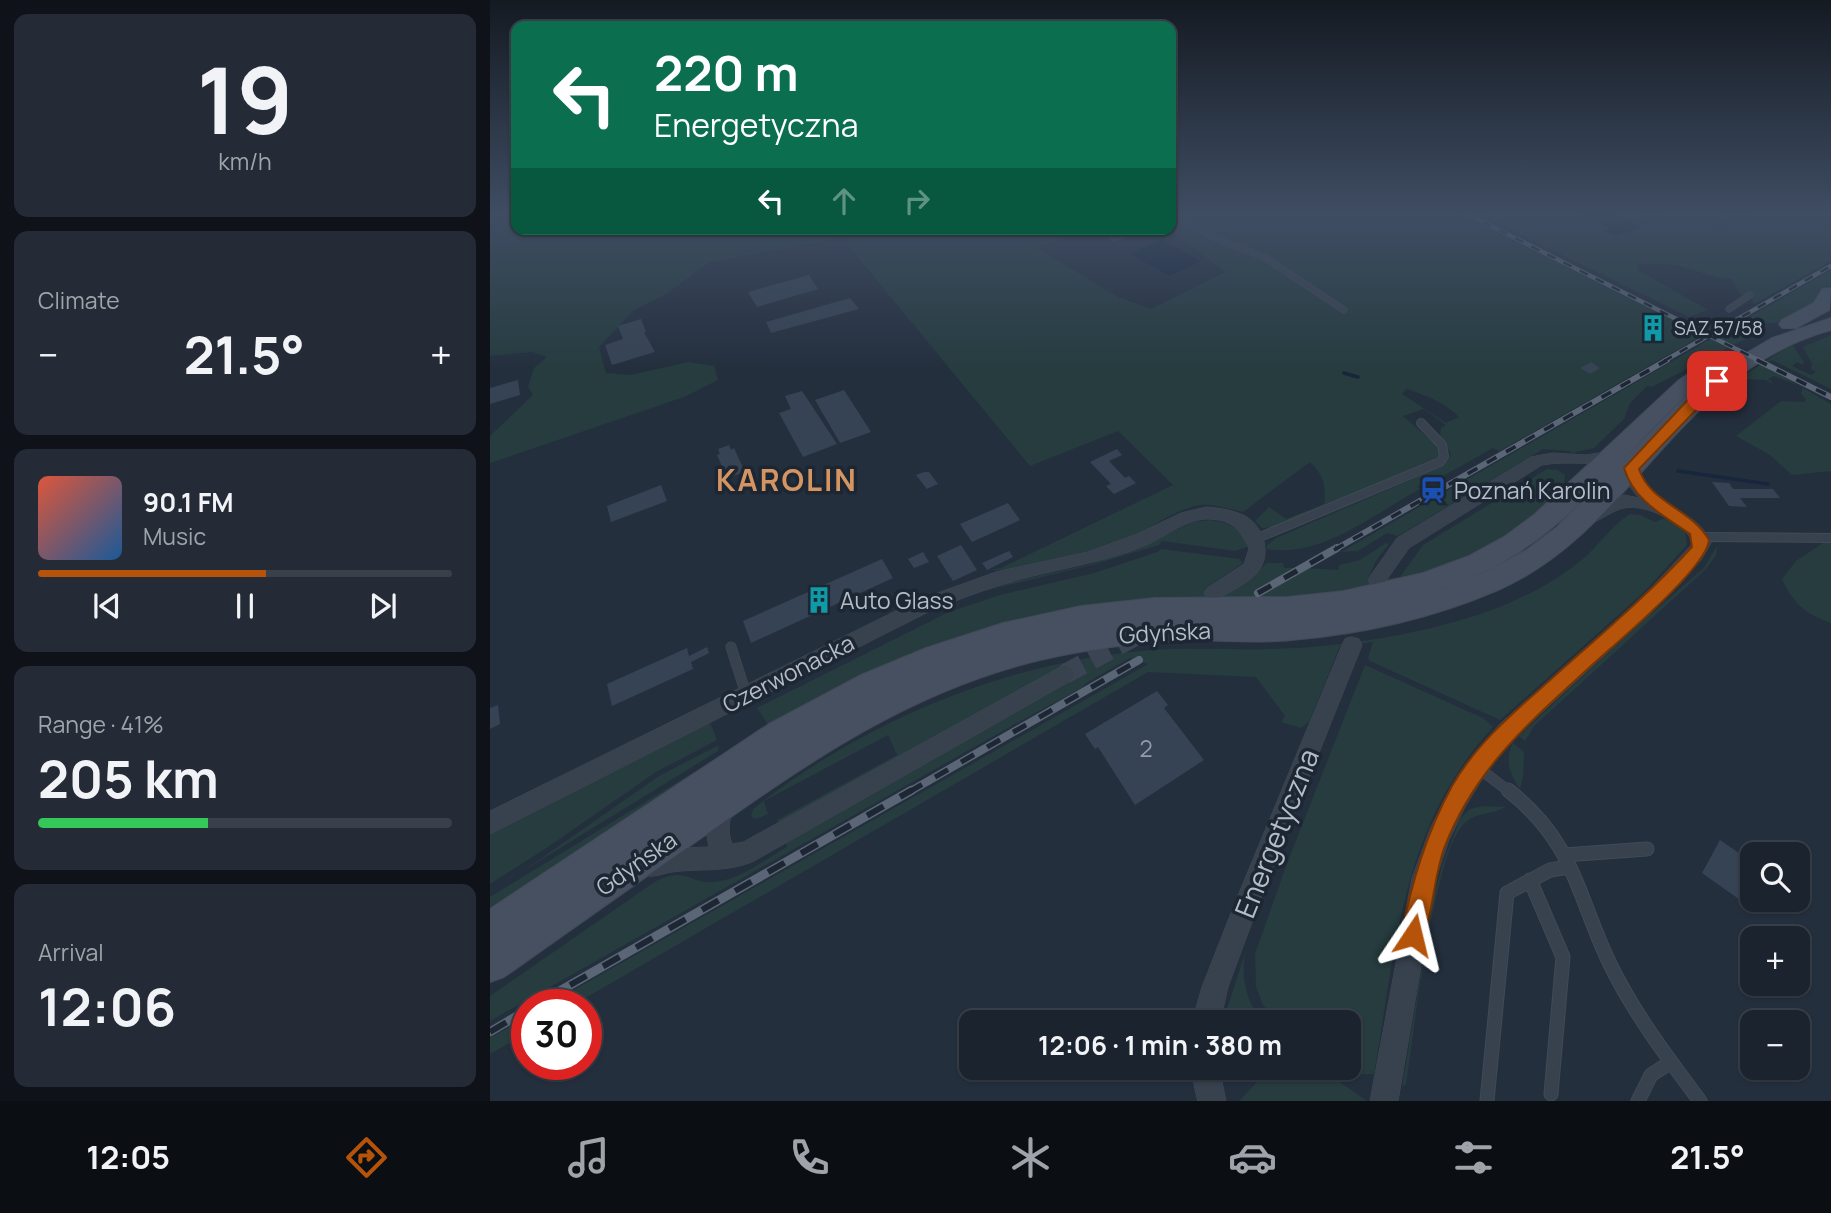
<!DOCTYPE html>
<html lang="en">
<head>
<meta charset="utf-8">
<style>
  body { margin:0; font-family:Manrope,sans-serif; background:#242b36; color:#f1f3f6; height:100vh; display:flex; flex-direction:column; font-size:26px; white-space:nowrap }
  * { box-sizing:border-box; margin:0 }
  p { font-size:23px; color:#a0a4aa }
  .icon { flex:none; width:38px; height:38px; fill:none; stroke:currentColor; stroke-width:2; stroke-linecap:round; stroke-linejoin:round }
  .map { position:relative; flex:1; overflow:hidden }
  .side { display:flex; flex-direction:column; gap:14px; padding:14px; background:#0f1319; width:490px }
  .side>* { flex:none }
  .top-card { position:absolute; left:21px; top:21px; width:665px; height:214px; border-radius:14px; box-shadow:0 2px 5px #0004,0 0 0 2px #39404a; background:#0b6e4f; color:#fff; overflow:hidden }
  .buttons { position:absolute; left:1250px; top:842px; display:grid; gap:14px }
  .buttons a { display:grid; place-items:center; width:70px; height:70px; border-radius:14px; background:#1b232e; box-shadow:0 2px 5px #0004,0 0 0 2px #39404a; font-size:35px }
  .speed { position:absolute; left:21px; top:989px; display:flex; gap:14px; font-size:35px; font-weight:700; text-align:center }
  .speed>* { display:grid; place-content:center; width:91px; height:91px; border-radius:50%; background:#1b232e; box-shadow:0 2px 5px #0004,0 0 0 2px #39404a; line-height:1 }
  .speed .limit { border:10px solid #d22; background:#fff; color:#111 }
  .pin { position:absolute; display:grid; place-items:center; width:60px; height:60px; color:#fff; margin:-30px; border-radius:14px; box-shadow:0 4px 10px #0006 }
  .me { position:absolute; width:77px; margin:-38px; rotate:10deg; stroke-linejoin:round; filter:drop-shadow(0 0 5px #0008) }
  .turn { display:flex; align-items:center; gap:24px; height:147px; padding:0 28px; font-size:32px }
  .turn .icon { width:91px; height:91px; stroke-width:2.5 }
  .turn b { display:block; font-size:49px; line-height:60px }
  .lanes { display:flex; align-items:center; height:66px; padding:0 28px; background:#0003; justify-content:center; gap:35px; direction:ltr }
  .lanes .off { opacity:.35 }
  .big { font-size:52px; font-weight:700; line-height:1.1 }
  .side .widget { flex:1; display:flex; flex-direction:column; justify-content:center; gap:10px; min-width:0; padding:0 24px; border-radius:14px; background:#242b36 }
  .side .dial { align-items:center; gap:0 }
  .dial b { font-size:91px; line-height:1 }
  .song { display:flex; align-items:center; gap:21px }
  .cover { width:84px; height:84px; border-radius:10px; background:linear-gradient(135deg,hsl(10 70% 55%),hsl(210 70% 35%)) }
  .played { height:7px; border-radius:4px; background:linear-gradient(90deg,#b45309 55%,#39404a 55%) }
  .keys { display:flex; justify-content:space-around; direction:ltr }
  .heat { display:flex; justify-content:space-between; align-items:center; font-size:38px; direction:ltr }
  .charge { height:10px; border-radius:5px; background:linear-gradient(90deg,#34c759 41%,#39404a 0) }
  .trip { position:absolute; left:469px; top:1010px; width:402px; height:70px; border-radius:14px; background:#1b232e; box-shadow:0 2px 5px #0004,0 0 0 2px #39404a; font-weight:700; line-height:70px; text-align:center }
  .dock { display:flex; height:112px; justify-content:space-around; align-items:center; background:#0b0e12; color:#a0a4aa }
  .dock .icon { width:49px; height:49px }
  .dock .current { color:#b45309 }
  .dock b { font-size:32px; color:#f1f3f6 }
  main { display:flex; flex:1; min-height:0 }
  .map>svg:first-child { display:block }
  .green { fill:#263c3f; fill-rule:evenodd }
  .water { fill:#17263c }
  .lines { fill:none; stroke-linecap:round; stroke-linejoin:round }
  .stream { stroke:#17263c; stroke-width:3.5 }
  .building { fill:#364354 }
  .minor-tunnel { stroke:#3a4453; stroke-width:20; stroke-dasharray:20 10; stroke-linecap:butt }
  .service-far3-casing { stroke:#414a57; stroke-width:7 }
  .service-far2-casing { stroke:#414a57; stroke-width:10 }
  .service-far1-casing { stroke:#414a57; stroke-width:11 }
  .service-casing { stroke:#414a57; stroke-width:15 }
  .minor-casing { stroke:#414a57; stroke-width:1 }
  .secondary-casing { stroke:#414a57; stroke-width:2 }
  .service-far3 { stroke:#38414e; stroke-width:6 }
  .service-far2 { stroke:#38414e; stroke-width:8 }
  .service-far1 { stroke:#38414e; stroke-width:10 }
  .service { stroke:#38414e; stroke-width:13 }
  .minor { fill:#38414e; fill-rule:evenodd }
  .secondary { fill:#465061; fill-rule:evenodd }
  .rail-far3-casing { stroke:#5a6575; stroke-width:4.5 }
  .rail-far2-casing { stroke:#5a6575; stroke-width:6 }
  .rail-far1-casing { stroke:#5a6575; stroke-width:8 }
  .rail-casing { stroke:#5a6575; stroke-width:9 }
  .rail-far3 { stroke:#1d2633; stroke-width:2.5; stroke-dasharray:9; stroke-linecap:butt }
  .rail-far2 { stroke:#1d2633; stroke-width:3.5; stroke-dasharray:11; stroke-linecap:butt }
  .rail-far1 { stroke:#1d2633; stroke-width:5; stroke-dasharray:15; stroke-linecap:butt }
  .rail { stroke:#1d2633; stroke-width:6; stroke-dasharray:19; stroke-linecap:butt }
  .route { fill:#b45309; stroke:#753606; stroke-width:2 }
  .labels { text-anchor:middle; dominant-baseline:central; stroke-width:7; stroke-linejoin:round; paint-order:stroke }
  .far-poi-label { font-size:19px; fill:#b4bcc9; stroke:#1d2633; text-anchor:start }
  .poi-label { font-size:23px; fill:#b4bcc9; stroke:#1d2633; text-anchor:start }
  .street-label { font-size:23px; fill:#b4bcc9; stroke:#1d2633 }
  .near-number-label { font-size:23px; fill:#929caa }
  .near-street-label { font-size:28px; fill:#b4bcc9; stroke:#1d2633 }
  .district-label { font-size:30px; font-weight:bold; letter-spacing:2px; fill:#d59563; stroke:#1d2633 }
</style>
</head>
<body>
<main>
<section class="side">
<div class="widget dial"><b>19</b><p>km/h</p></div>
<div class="widget"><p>Climate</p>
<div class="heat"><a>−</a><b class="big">21.5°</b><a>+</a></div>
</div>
<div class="widget">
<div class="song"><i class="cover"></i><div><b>90.1 FM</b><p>Music</p></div></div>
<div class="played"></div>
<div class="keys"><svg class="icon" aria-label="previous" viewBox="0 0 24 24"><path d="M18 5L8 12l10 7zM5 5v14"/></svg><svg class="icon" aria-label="pause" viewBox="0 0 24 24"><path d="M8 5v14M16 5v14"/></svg><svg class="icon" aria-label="next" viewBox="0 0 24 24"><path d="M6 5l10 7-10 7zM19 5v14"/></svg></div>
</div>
<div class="widget"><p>Range · 41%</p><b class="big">205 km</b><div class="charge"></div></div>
<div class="widget"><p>Arrival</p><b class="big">12:06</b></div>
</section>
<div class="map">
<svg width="1341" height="1101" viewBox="0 0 1341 1101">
  <rect width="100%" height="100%" fill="#242f3e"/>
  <path class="green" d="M0,214H26V229H592L547,248L628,297L661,309L736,272L678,229H681V214H970L1213,335L1015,448L1009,451L1003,448L937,485L934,483L927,487L930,489C881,516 831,558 777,549L776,546L786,538L950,467L956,462L961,454L950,436L951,428L956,425L934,409L913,416L945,444L950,453L943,462L785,527L772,528L765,521L779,507L796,519L834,504C837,486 833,475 820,462L753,512C737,509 721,502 705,506C681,512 659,530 636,539C601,554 536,572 499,570L511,568L683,485L628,431L540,466L352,238L219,262L178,293L144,310L109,347L116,373L141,375L198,362L224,366L228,380L194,397L0,463V436L43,395L38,387L44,368L57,357L42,352L0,356ZM916,389C936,395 955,403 969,417L956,423L912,394Z
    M989,214H1090L1132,234L1151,227L1123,214H1157L1143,219L1154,224L1175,216L1170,214H1227L1238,219L1223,227L1226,229L1256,214H1341V261L1264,304L1262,300L1250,294L1242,279C1224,279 1210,271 1193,267C1178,263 1163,264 1148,264V270L1218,310L1199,317Z
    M1341,270V285L1328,290L1326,302C1310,313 1288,328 1269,322L1266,324L1271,331L1162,387L1157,386L1140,403L1134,419L1104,448L1085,452V454L1078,451L1053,449L908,536L897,533L868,551L851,552Z
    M1341,335V389L1282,360L1273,365L1341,404V471L1302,475L1280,455L1246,436L1291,401L1314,402L1316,399L1311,394L1313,387L1284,376L1278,379L1283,382L1281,383L1276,380L1249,379L1302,344L1314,362L1312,365L1307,362L1302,366L1321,375L1326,372L1321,369L1322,364L1313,347Z
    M1057,469L1068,470L1075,475L1074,487L1068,496L1016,537L979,556L937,573L834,596L611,606L0,917V897L279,726L267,708L459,612L510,595L604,573L667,552L671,549L750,559L753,563L714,589L733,595L764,577L776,563H793L794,568H806L765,592L772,594L815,568L849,570V565L870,560L896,543L899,544L886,561L877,581L910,577L933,545Z
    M1140,514L1150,515L1165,522L1175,518L1195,532L1197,545L1153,593L1010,720L880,661L878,658L883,642L850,646L819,722L811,728L791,722L795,716L766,677L658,672L85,1004H59L658,664L640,658L596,683L590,689L525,724L0,1021V996L166,881C198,866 199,884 223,882C249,881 275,859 297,847L295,841L583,678L566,671L289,826L287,820L407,755L398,735L274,801L278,814L267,819L261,817L263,809C375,720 519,661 662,650C700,647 739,650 778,649C847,648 921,636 987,615C1026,602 1063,584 1094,558C1109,545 1123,524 1140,514Z
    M720,520C737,522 754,528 757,547L745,551L672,541L669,545L602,565L493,591L455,605L385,638L455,603L508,585L601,564L646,548L703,522Z
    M1336,541H1341V623C1315,614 1303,603 1292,579L1306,561Z
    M1227,546L1226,555L1216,569L1044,726L1035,741L1029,736L1156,618L1214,568Z
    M875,665L993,718L1003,727C910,829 907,945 884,1074H869L852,1068H859V1022H787L773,1005L766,987L765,954L796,866Z
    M219,720L227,740L166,772L58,847L0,884V831Z
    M1023,743L1034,752L1033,778L1030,789C1020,775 1014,760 1023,743Z
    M229,745L228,751L33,871L169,776Z
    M993,806L1015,807C1001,816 984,811 972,826C943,860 924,1032 916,1084L912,1087L943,900L952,866L970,819L980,809Z
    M755,953C751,978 756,1001 772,1022H733Z
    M37,1017V1033L0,1054V1038Z
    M780,1068H830L877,1101H749Z"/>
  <path class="water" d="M1090,214H1123L1152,227L1124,236L1115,231L1120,228Z
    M671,240L711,261L680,276L640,254Z"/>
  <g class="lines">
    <path class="stream" d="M854,373L868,377
      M1188,471L1278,484"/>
  </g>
  <path class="building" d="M319,275L328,289L267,307L258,292Z
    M360,298L369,309L281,333L276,322Z
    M151,319L156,332H154L165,352L122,365L115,345L133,339L128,326Z
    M1101,362L1110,368L1100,374L1090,368Z
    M28,380L30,395L0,404V388Z
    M354,390L381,432L350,443L325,400Z
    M312,391L347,444L313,457L289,413L301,409L295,396Z
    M239,445L241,450L244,448L255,472L237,478L227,455L230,454L228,449Z
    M627,449L632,455L619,461L635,478L639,476L646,483L624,494L616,486L621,484L600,462Z
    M434,472H439L448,484L437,489L426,475Z
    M1222,482L1239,483L1243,489H1283L1290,498H1250L1257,507L1239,506Z
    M171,485L177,501L121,522L117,506Z
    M518,503L530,520L482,542L470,524Z
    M471,545L487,570L463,581L447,556Z
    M519,551L523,557L497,570L492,563Z
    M433,552L439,562L424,568L418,559Z
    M392,559L403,578L261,643L253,621Z
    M217,647L219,653L201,662L203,669L122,706L117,684L197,648L199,656Z
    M667,691L678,705L674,708L714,760L645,805L608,747L605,749L595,734Z
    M8,705L10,724L0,729V708Z
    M1230,840L1262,862V900H1277L1270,914L1212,873Z"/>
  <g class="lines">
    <path class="minor-tunnel" d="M575,674L647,635"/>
    <defs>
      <path id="service-far3" d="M684,214L722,237L774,257L854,310
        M371,229L393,233L418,229
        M624,238L646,229
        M1239,309L1260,295"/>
      <path id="service-far2" d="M1210,537L1341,538
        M765,539L950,462L954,456L952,445L931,423"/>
      <path id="service-far1" d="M241,647L256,694
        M987,767L1020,792"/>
      <path id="service" d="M1018,790C1084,842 1086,892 1119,962C1143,1012 1177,1057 1210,1101
        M1074,855L1157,849
        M1040,880L1073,957L1061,1094
        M997,1101L1017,893L1060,870L1079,867
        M1148,1101L1161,1075L1181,1062"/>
      <path id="minor" d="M1124,451L1130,452L1132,456L1130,460C1103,467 1077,460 1052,465L919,548L893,585H881L878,580L881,575L907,538L1041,457L1062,453L1095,455Z
        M1142,463L1148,464C1151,471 1151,479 1155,485C1173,510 1209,512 1221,543L1211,560L1164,610L1024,738L997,771L975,807L959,840L946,878L908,1101H880L922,878L940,829L959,791L982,757L1010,724L1151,599L1203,543C1196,523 1154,503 1134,508C1119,511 1104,528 1088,523L1086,519L1088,515L1134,495L1149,498C1141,489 1131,476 1136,464Z
        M717,507C730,508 743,510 755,516C775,527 782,556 767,573C758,583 741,591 729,598L723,600L717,598L714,593L717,588L754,564L759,549C751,530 742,520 720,519C697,518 677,536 656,545C608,565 556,570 507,586C485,593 463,602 442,610L0,834V811L428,600L506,572L598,552L645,535L691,513Z
        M862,637L869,639L872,645L771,898L738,987L730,1022H702L712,987L747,898L852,645L855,639Z
        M575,665L582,668L585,674L582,680L264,861C237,873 210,868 182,872C170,874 162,879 151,874L147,866L151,858C173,848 195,848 219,847L215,826L225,799L233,796L241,799L244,807C239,820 237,830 242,844L253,842Z
        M701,1068H729L736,1101H708Z"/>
      <path id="secondary" d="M1341,288L1339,310L1306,328H1292L1289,324L1292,320L1324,303L1332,289Z
        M1341,318V330C1190,371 1142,532 1008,590C943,618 872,634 801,640C763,644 724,639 686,641C641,643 594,650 550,660C421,691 320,761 214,836C147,883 80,930 14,977L0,982V909L279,724L371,675L436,648L513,623L591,606L665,598L798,597L854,591L933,573L979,556L1014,537L1045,514L1189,380L1221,358H1235L1238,362L1236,365L1282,338ZM1201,391L1067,527L1035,551L992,573L954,588L950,589C979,579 1007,567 1032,550C1097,507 1144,443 1201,391Z"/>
    </defs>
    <use href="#service-far3" class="service-far3-casing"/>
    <use href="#service-far2" class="service-far2-casing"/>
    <use href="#service-far1" class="service-far1-casing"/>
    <use href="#service" class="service-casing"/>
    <use href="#minor" class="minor-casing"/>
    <use href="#secondary" class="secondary-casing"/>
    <use href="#service-far3" class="service-far3"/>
    <use href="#service-far2" class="service-far2"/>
    <use href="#service-far1" class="service-far1"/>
    <use href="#service" class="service"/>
    <use href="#minor" class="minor"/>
    <use href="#secondary" class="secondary"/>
    <defs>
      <path id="rail-far3" d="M977,214L1270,361
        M1174,361L1341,266"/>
      <path id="rail-far2" d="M1267,360L1341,397
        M844,550L1177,360"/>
      <path id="rail-far1" d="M768,593L847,548
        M419,792L649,660"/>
      <path id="rail" d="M47,1004L422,790
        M0,1032L37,1010"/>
    </defs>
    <use href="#rail-far3" class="rail-far3-casing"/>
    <use href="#rail-far2" class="rail-far2-casing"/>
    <use href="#rail-far1" class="rail-far1-casing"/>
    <use href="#rail" class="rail-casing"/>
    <use href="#rail-far3" class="rail-far3"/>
    <use href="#rail-far2" class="rail-far2"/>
    <use href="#rail-far1" class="rail-far1"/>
    <use href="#rail" class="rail"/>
  </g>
  <linearGradient id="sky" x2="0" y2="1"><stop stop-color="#141a22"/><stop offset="0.58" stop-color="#3f4d63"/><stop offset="1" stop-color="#3f4d63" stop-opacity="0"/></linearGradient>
  <rect width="1341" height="368" fill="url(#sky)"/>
  <path class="route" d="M1227,377L1234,381L1149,469C1160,503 1202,509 1219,540C1217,568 1125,644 1101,666C1041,721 986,767 955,846C943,877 944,913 931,944L923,947L915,944L911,935C922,882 936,834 962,786C986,744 1024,712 1059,681C1108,637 1158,595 1202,547L1200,534C1173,515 1144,501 1134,468L1207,390Z"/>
  <defs>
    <symbol id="building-bare" viewBox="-9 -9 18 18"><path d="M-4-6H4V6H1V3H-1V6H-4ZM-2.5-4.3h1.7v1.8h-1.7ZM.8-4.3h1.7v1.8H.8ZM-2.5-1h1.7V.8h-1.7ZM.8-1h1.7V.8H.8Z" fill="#0f9aa8" stroke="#1d2633" stroke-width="2.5" paint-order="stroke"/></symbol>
    <symbol id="station-bare" viewBox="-9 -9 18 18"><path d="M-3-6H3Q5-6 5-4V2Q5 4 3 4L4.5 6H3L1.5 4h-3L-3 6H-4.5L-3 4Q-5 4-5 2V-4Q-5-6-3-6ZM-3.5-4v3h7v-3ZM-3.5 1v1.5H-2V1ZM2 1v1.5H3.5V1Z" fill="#1a4fb4" stroke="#1d2633" stroke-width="2.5" paint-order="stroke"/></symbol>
  </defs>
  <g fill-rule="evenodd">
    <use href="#building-bare" x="1144" y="309" width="38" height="38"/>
    <use href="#station-bare" x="924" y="471" width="38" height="38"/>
    <use href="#building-bare" x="310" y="581" width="38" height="38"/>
  </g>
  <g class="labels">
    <g class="far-poi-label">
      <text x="1184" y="328">SAZ 57/58</text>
    </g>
    <g class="poi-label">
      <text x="964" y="490">Poznań Karolin</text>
      <text x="350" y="600">Auto Glass</text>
    </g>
    <g class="street-label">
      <text transform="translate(675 632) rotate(-3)">Gdyńska</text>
      <text transform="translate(298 673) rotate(-27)">Czerwonacka</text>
      <text transform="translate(146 863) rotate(-35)">Gdyńska</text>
    </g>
    <g class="near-number-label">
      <text x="656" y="748">2</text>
    </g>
    <g class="near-street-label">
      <text transform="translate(786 833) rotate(-68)">Energetyczna</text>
    </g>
    <g class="district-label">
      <text x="297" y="479">KAROLIN</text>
    </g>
  </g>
</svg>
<div class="buttons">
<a><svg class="icon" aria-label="search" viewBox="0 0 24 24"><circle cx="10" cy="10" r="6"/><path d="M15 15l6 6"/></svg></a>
<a>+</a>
<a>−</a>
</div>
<div class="speed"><div class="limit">30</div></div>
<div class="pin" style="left:1227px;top:381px;background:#d93025"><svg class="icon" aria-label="arrive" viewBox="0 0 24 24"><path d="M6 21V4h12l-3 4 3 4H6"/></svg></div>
<svg class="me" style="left:923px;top:935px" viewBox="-20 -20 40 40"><path d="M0-17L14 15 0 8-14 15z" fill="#b45309" stroke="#fff" stroke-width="4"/></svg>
<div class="trip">12:06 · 1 min · 380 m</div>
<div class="top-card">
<div class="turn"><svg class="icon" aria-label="left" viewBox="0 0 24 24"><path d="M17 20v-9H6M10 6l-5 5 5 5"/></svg><div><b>220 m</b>Energetyczna</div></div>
<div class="lanes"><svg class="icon" aria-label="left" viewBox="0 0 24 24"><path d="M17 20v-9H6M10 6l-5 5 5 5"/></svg><svg class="icon off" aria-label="ahead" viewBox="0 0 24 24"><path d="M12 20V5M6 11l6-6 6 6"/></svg><svg class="icon off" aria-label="right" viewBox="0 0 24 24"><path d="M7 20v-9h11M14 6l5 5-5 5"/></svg></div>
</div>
</div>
</main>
<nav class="dock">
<b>12:05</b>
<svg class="icon current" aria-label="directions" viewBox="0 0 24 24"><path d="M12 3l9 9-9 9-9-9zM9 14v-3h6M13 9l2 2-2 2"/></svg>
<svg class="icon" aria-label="music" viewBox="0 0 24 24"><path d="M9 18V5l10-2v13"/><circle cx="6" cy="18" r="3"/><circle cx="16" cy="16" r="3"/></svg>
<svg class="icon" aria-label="phone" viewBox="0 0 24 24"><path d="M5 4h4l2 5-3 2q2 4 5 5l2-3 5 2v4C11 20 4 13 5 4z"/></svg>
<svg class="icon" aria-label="climate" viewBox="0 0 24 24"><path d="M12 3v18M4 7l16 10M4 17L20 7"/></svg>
<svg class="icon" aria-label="car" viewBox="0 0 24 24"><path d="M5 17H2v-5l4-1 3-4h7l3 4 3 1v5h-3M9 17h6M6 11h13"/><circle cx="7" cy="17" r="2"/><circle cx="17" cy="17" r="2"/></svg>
<svg class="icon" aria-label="filters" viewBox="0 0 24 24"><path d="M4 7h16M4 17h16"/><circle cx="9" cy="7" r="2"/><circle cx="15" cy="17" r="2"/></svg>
<b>21.5°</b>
</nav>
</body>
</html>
